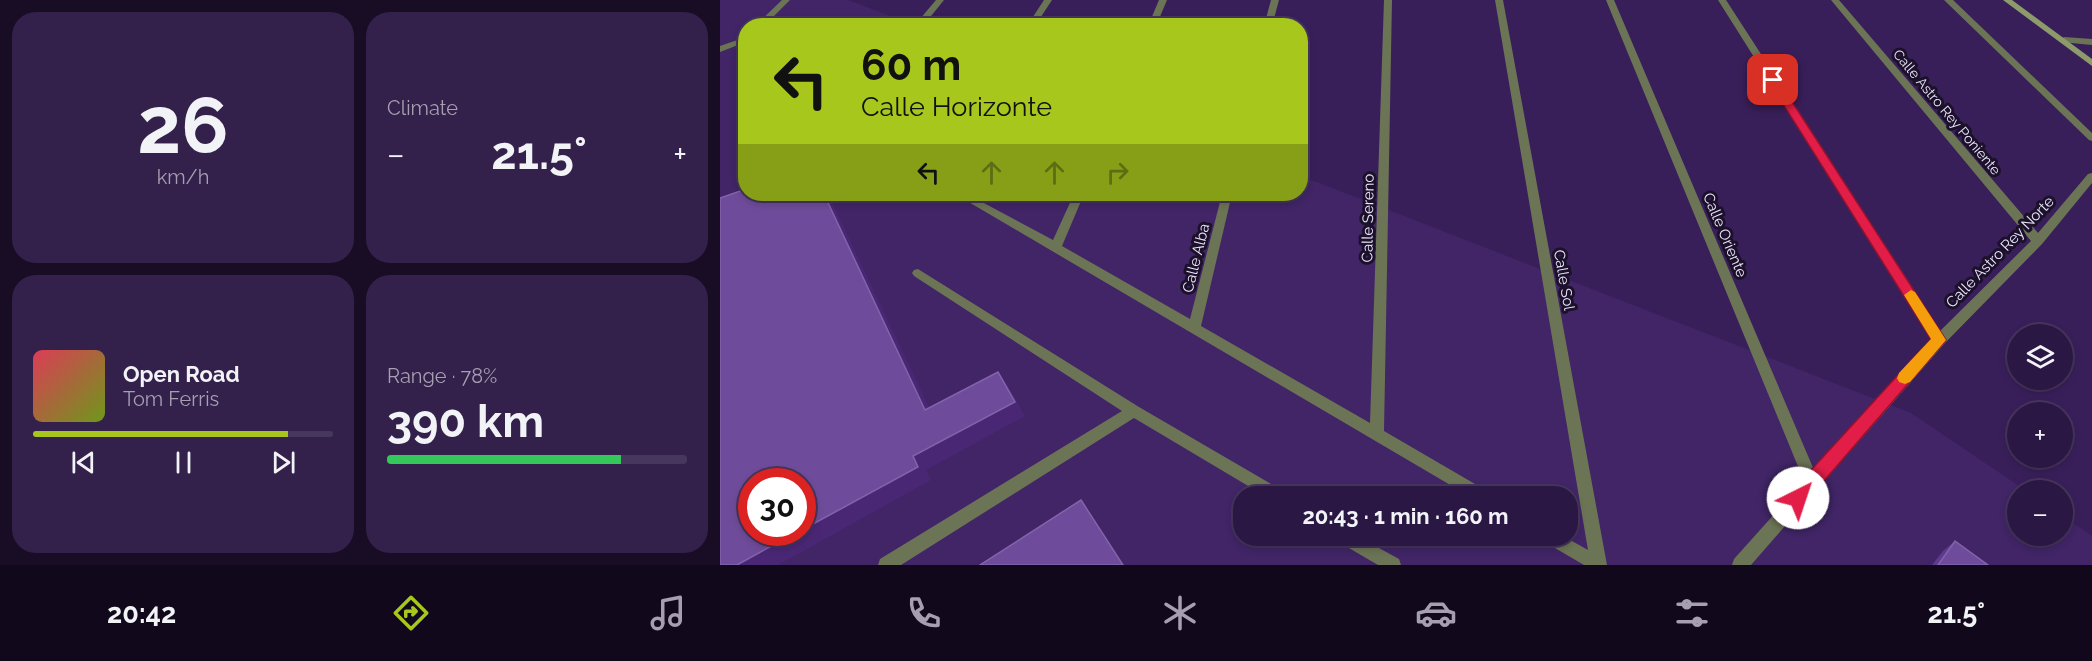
<!DOCTYPE html>
<html lang="en">
<head>
<meta charset="utf-8">
<style>
  body { margin:0; font-family:Raleway,sans-serif; background:#33204b; color:#f1f3f6; height:100vh; display:flex; flex-direction:column; font-size:22px; white-space:nowrap }
  * { box-sizing:border-box; margin:0 }
  p { font-size:20px; color:#a69fb2 }
  .icon { flex:none; width:33px; height:33px; fill:none; stroke:currentColor; stroke-width:2; stroke-linecap:round; stroke-linejoin:round }
  .map { position:relative; flex:1; overflow:hidden }
  .details { display:flex; flex-direction:column; gap:12px; padding:12px; background:#180d25; width:720px }
  .details>* { flex:none }
  .top-card { position:absolute; left:18px; top:18px; width:570px; height:183px; border-radius:24px; box-shadow:0 3px 9px #0003,0 0 0 2px #47365d; background:#a8c71c; color:#111; overflow:hidden }
  .buttons { position:absolute; left:1287px; top:324px; display:grid; gap:12px }
  .buttons a { display:grid; place-items:center; width:66px; height:66px; border-radius:50%; background:#2b1744; box-shadow:0 3px 9px #0003,0 0 0 2px #47365d; font-size:30px }
  .speed { position:absolute; left:18px; top:468px; display:flex; gap:12px; font-size:30px; font-weight:700; text-align:center }
  .speed>* { display:grid; place-content:center; width:78px; height:78px; border-radius:50%; background:#2b1744; box-shadow:0 3px 9px #0003,0 0 0 2px #47365d; line-height:1 }
  .speed .limit { border:9px solid #d22; background:#fff; color:#111 }
  .pin { position:absolute; display:grid; place-items:center; width:51px; height:51px; color:#fff; margin:-26px; border-radius:12px; box-shadow:0 3px 9px #0006 }
  .me { position:absolute; width:66px; margin:-33px; rotate:41deg; stroke-linejoin:round; filter:drop-shadow(0 0 4px #0008) }
  .turn { display:flex; align-items:center; gap:21px; height:126px; padding:0 24px; font-size:27px }
  .turn .icon { width:78px; height:78px; stroke-width:2.5 }
  .turn b { display:block; font-size:42px; line-height:51px }
  .lanes { display:flex; align-items:center; height:57px; padding:0 24px; background:#0003; justify-content:center; gap:30px; direction:ltr }
  .lanes .off { opacity:.35 }
  .big { font-size:45px; font-weight:700; line-height:1.1 }
  .details .widget { flex:1; display:flex; flex-direction:column; justify-content:center; gap:9px; min-width:0; padding:0 21px; border-radius:24px; background:#33204b }
  .details .dial { align-items:center; gap:0 }
  .dial b { font-size:78px; line-height:1 }
  .song { display:flex; align-items:center; gap:18px }
  .cover { width:72px; height:72px; border-radius:9px; background:linear-gradient(135deg,hsl(350 70% 55%),hsl(80 70% 35%)) }
  .played { height:6px; border-radius:3px; background:linear-gradient(90deg,#a8c71c 85%,#47365d 85%) }
  .keys { display:flex; justify-content:space-around; direction:ltr }
  .heat { display:flex; justify-content:space-between; align-items:center; font-size:33px; direction:ltr }
  .charge { height:9px; border-radius:4px; background:linear-gradient(90deg,#34c759 78%,#47365d 0) }
  .details .tiles { flex:1; display:grid; gap:12px; grid-template-columns:repeat(2,1fr) }
  .trip { position:absolute; left:513px; top:486px; width:345px; height:60px; border-radius:24px; background:#2b1744; box-shadow:0 3px 9px #0003,0 0 0 2px #47365d; font-weight:700; line-height:60px; text-align:center }
  .menu { display:flex; height:96px; justify-content:space-around; align-items:center; background:#11091b; color:#a69fb2 }
  .menu .icon { width:42px; height:42px }
  .menu .active { color:#a8c71c }
  .menu b { font-size:27px; color:#f1f3f6 }
  main { display:flex; flex:1; min-height:0 }
  .map>svg:first-child { display:block }
  .built { fill:#412567; fill-rule:evenodd }
  .lines { fill:none; stroke-linecap:round; stroke-linejoin:round }
  .service { fill:#6c7456; fill-rule:evenodd }
  .minor { fill:#6c7456; fill-rule:evenodd }
  .secondary { fill:#8d9a6a; fill-rule:evenodd }
  .wall { fill:#603a8f }
  .shaded-wall { fill:#4a2775 }
  .building { fill:#6f4c9b; stroke:#8364aa; stroke-width:1.5 }
  .route { fill:#e11d48; stroke:#92132f; stroke-width:1.5 }
  .slow { fill:#f59e0b }
  .labels { text-anchor:middle; dominant-baseline:central; stroke-width:6; stroke-linejoin:round; paint-order:stroke }
  .far-street-label { font-size:14px; fill:#eee6fd; stroke:#1c112b }
  .street-label { font-size:15px; fill:#eee6fd; stroke:#1c112b }
</style>
</head>
<body>
<main>
<section class="details">
<div class="tiles">
<div class="widget dial"><b>26</b><p>km/h</p></div>
<div class="widget"><p>Climate</p>
<div class="heat"><a>−</a><b class="big">21.5°</b><a>+</a></div>
</div>
<div class="widget">
<div class="song"><i class="cover"></i><div><b>Open Road</b><p>Tom Ferris</p></div></div>
<div class="played"></div>
<div class="keys"><svg class="icon" aria-label="previous" viewBox="0 0 24 24"><path d="M18 5L8 12l10 7zM5 5v14"/></svg><svg class="icon" aria-label="pause" viewBox="0 0 24 24"><path d="M8 5v14M16 5v14"/></svg><svg class="icon" aria-label="next" viewBox="0 0 24 24"><path d="M6 5l10 7-10 7zM19 5v14"/></svg></div>
</div>
<div class="widget"><p>Range · 78%</p><b class="big">390 km</b><div class="charge"></div></div>
</div>
</section>
<div class="map">
<svg width="1372" height="565" viewBox="0 0 1372 565">
  <rect width="100%" height="100%" fill="#391f5a"/>
  <path class="built" d="M0,0H128L194,25L26,26V194H580L581,176L1191,413L1305,490H1298V536H1342L1343,516L1372,536V565H0ZM32,482H82V532H32ZM524,496H848V536H524Z"/>
  <g class="lines">
    <path class="service" d="M198,269L419,407L563,491L565,496H545L414,418L181,565H158L160,559L402,411L194,276L192,273L194,270Z
      M615,536H637L679,559L681,565H658L617,541Z"/>
    <path class="minor" d="M62,0H70L44,26H35Z
      M216,0H224L203,26H194Z
      M324,0H332L315,26H307Z
      M439,0H447L436,26H428Z
      M551,0H559L552,26H544Z
      M664,0H672L664,431L767,491L769,496H749L235,194H247L333,240L354,194H364L342,246L470,319L502,194H512L481,326L650,423Z
      M775,0H783L887,565H864L823,541L821,536H843L868,550Z
      M886,0H894L1094,470L1212,339L998,0H1006L1220,331L1311,241L1111,0H1119L1318,233L1368,174L1372,173V183L1322,244L1224,344L1031,565H1012L1014,559L1084,481Z
      M1224,0H1233L1372,133V141L1369,140Z
      M26,37V42L0,52V46Z
      M1344,37L1372,39V45L1341,42L1340,40Z"/>
    <path class="secondary" d="M1283,0H1292L1372,59V66Z"/>
  </g>
  <path class="wall" d="M1235,541L1268,565H1212L1223,551Z"/>
  <path class="shaded-wall" d="M104,194H108L217,424L205,410Z
    M278,372L288,386L305,416L206,470L211,480L58,565H17L77,532H82V530L193,456Z"/>
  <path class="building" d="M26,189V194H104L205,410L278,372L295,402L193,456L198,467L82,530V482H32V532H77L17,565H0V198Z
    M361,500L403,565H260Z
    M1235,541L1268,565H1218Z"/>
  <path class="route" d="M1049,78L1058,80L1226,340L1084,504L1078,506L1071,504L1069,498L1071,492L1211,339L1048,80Z"/>
  <path class="slow" d="M1191,290L1195,292L1226,340L1190,382L1185,384L1179,382L1177,378L1179,373L1211,339L1184,295Z"/>
  <g class="labels">
    <g class="far-street-label">
      <text transform="translate(1227 112) rotate(50)">Calle Astro Rey Poniente</text>
    </g>
    <g class="street-label">
      <text transform="translate(648 218) rotate(-89)">Calle Sereno</text>
      <text transform="translate(1005 235) rotate(67)">Calle Oriente</text>
      <text transform="translate(1280 252) rotate(-46)">Calle Astro Rey Norte</text>
      <text transform="translate(476 258) rotate(-76)">Calle Alba</text>
      <text transform="translate(844 280) rotate(80)">Calle Sol</text>
    </g>
  </g>
</svg>
<div class="buttons">
<a><svg class="icon" aria-label="layers" viewBox="0 0 24 24"><path d="M12 4l9 5-9 5-9-5zM3 14l9 5 9-5"/></svg></a>
<a>+</a>
<a>−</a>
</div>
<div class="speed"><div class="limit">30</div></div>
<div class="pin" style="left:1053px;top:80px;background:#d93025"><svg class="icon" aria-label="arrive" viewBox="0 0 24 24"><path d="M6 21V4h12l-3 4 3 4H6"/></svg></div>
<svg class="me" style="left:1078px;top:498px" viewBox="-20 -20 40 40"><circle r="19" fill="#fff"/><path d="M0-13L10 11 0 6-10 11z" fill="#e11d48"/></svg>
<div class="trip">20:43 · 1 min · 160 m</div>
<div class="top-card">
<div class="turn"><svg class="icon" aria-label="left" viewBox="0 0 24 24"><path d="M17 20v-9H6M10 6l-5 5 5 5"/></svg><div><b>60 m</b>Calle Horizonte</div></div>
<div class="lanes"><svg class="icon" aria-label="left" viewBox="0 0 24 24"><path d="M17 20v-9H6M10 6l-5 5 5 5"/></svg><svg class="icon off" aria-label="ahead" viewBox="0 0 24 24"><path d="M12 20V5M6 11l6-6 6 6"/></svg><svg class="icon off" aria-label="ahead" viewBox="0 0 24 24"><path d="M12 20V5M6 11l6-6 6 6"/></svg><svg class="icon off" aria-label="right" viewBox="0 0 24 24"><path d="M7 20v-9h11M14 6l5 5-5 5"/></svg></div>
</div>
</div>
</main>
<nav class="menu">
<b>20:42</b>
<svg class="icon active" aria-label="directions" viewBox="0 0 24 24"><path d="M12 3l9 9-9 9-9-9zM9 14v-3h6M13 9l2 2-2 2"/></svg>
<svg class="icon" aria-label="music" viewBox="0 0 24 24"><path d="M9 18V5l10-2v13"/><circle cx="6" cy="18" r="3"/><circle cx="16" cy="16" r="3"/></svg>
<svg class="icon" aria-label="phone" viewBox="0 0 24 24"><path d="M5 4h4l2 5-3 2q2 4 5 5l2-3 5 2v4C11 20 4 13 5 4z"/></svg>
<svg class="icon" aria-label="climate" viewBox="0 0 24 24"><path d="M12 3v18M4 7l16 10M4 17L20 7"/></svg>
<svg class="icon" aria-label="car" viewBox="0 0 24 24"><path d="M5 17H2v-5l4-1 3-4h7l3 4 3 1v5h-3M9 17h6M6 11h13"/><circle cx="7" cy="17" r="2"/><circle cx="17" cy="17" r="2"/></svg>
<svg class="icon" aria-label="filters" viewBox="0 0 24 24"><path d="M4 7h16M4 17h16"/><circle cx="9" cy="7" r="2"/><circle cx="15" cy="17" r="2"/></svg>
<b>21.5°</b>
</nav>
</body>
</html>
